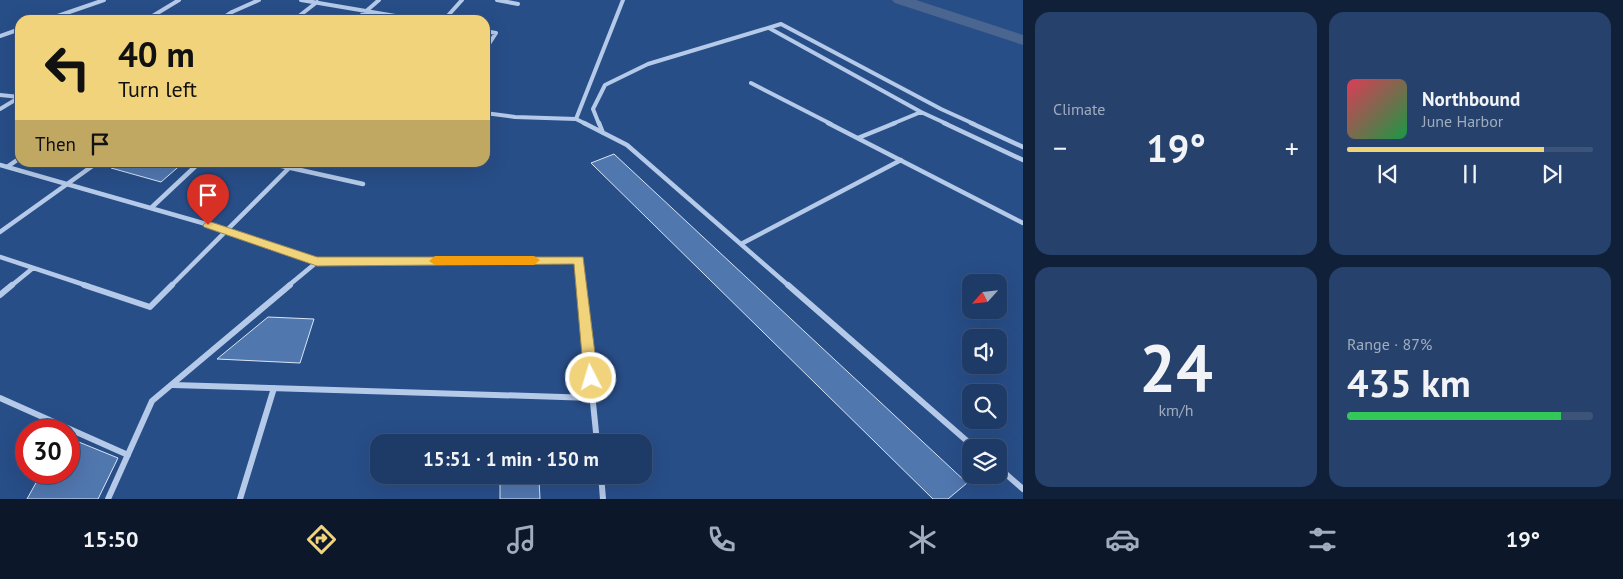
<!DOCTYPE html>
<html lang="en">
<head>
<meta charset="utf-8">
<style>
  body { margin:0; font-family:"PT Sans",sans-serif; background:#26416c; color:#f1f3f6; height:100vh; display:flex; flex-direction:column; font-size:19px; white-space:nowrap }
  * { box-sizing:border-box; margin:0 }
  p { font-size:16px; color:#a1adbf }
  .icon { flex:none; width:28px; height:28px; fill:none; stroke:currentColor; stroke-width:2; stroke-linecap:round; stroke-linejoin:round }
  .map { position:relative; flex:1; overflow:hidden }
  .details { display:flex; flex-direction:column; gap:12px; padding:12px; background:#102038; width:600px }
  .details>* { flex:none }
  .hud { position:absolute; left:15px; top:15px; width:475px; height:152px; border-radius:15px; box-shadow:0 5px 20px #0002,0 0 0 1px #3c547a; background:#f0d37b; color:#111; overflow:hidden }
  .needle { width:32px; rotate:243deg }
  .buttons { position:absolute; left:962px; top:274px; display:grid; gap:10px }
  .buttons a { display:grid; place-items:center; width:45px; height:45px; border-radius:10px; background:#1e3a66; box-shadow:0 5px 20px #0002,0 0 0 1px #3c547a; font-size:25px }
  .speed { position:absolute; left:15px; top:419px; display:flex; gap:10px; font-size:25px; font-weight:700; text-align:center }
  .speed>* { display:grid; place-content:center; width:65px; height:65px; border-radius:50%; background:#1e3a66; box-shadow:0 5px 20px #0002,0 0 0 1px #3c547a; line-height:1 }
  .speed .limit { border:8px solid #d22; background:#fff; color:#111 }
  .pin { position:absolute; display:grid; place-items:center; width:42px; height:42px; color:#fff; margin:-51px -21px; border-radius:50% 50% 50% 0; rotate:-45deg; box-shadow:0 0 5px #0007 }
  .pin .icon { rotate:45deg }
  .me { position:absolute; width:55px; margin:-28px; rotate:355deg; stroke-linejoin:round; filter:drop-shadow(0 0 4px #0008) }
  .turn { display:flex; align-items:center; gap:18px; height:105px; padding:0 20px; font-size:22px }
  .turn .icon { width:65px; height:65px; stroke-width:2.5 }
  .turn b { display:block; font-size:35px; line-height:42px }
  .then { display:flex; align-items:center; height:48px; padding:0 20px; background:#0003; gap:10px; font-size:19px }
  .big { font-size:38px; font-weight:700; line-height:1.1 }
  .details .widget { flex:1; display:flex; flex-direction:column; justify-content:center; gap:8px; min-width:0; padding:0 18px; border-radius:15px; background:#26416c }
  .details .dial { align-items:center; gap:0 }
  .dial b { font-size:65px; line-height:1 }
  .song { display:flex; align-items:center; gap:15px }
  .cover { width:60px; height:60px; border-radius:8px; background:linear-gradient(135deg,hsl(350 70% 55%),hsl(140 70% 35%)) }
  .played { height:5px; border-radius:2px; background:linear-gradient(90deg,#f0d37b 80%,#3c547a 80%) }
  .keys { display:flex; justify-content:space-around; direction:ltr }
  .heat { display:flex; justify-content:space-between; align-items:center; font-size:28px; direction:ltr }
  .charge { height:8px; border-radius:4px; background:linear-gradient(90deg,#34c759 87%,#3c547a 0) }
  .details .tiles { flex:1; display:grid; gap:12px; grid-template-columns:repeat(2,1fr) }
  .trip { position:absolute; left:370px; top:434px; width:282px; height:50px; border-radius:15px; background:#1e3a66; box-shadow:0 5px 20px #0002,0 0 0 1px #3c547a; font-weight:700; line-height:50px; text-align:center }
  .tab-bar { display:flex; height:80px; justify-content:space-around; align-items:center; background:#0c1729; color:#a1adbf }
  .tab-bar .icon { width:35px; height:35px }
  .tab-bar .active { color:#f0d37b }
  .tab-bar b { font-size:22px; color:#f1f3f6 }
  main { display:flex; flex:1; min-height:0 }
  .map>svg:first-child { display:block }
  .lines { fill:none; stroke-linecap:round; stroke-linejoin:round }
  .canal { fill:#4a658f; fill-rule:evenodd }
  .building { fill:#5177af; stroke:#d8e5f7 }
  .street-far2 { stroke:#b5cae9; stroke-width:4 }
  .street-far1 { stroke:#b5cae9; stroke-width:4.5 }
  .street { stroke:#b5cae9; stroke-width:6 }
  .route { fill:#f0d37b; stroke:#9c8950 }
  .slow { fill:#f59e0b }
</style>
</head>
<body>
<main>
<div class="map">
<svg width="1023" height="499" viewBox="0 0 1023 499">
  <rect width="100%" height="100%" fill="#284e88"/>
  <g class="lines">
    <path class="canal" d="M892,0H916L1023,35V45L895,3Z"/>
  </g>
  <path class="building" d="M614,154L967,483L948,499H933L591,163Z
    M111,162H184L161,182L111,168Z
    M268,317L314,319L300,363L217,359Z
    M69,438L118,458L98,499H27L42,472H69Z
    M500,479H539L540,499H500Z"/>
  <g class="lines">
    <path class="street-far2" d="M301,0L419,20
      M497,0L518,4
      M46,20L104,0
      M146,20L179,0
      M220,20L232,12L259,0
      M294,20L317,2
      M356,20L379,0
      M444,20L462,0
      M769,28L921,112L947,124
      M485,31L496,33L485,50
      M0,36L20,29
      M751,83L831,124
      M0,95L20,97
      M0,109L20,97
      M485,113L515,117L576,119L586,124
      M576,119L623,0
      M599,124L593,109L605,85L648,64L781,24L941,109L974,124
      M892,124L921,112"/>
    <path class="street-far1" d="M584,123L627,145L789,286
      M599,123L603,133
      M828,123L1023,223
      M944,123L1023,160
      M971,123L1023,147
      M858,138L895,123
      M264,162L363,184
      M0,165L227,230L317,262L579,260L582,286
      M7,167L20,158
      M151,208L200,162
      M0,232L98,162
      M741,244L901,160
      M0,257L88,286
      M11,286L33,268
      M171,286L295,162
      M288,286L317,262"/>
    <path class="street" d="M84,285L150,307L172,285
      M581,285L597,442
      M788,285L975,448
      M0,295L12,285
      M173,385L593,398
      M0,398L128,455
      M999,468L1023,489
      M601,475L603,499
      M108,499L152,401L290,285
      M240,499L274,388"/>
  </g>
  <path class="route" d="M208,221L317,257H583L598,378L596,383L591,384L586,383L584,378L574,264L317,266L204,227L203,225Z"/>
  <path class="slow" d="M435,256H534L540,260L534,265H435L429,261Z"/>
</svg>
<div class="buttons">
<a><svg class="needle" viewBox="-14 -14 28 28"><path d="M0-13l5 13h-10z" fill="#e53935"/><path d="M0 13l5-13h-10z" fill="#a1adbf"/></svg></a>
<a><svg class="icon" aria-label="sound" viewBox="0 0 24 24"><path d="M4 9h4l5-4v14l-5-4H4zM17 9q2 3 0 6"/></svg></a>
<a><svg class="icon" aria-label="search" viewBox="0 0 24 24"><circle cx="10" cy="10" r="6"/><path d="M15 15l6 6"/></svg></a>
<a><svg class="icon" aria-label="layers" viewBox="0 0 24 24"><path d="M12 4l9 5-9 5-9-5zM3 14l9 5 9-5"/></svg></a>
</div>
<div class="speed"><div class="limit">30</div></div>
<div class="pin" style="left:208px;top:225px;background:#d93025"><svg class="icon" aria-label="arrive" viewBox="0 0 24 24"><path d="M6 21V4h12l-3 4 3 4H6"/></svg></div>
<svg class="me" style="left:591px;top:378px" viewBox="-20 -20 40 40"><circle r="17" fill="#f0d37b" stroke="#fff" stroke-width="3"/><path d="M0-11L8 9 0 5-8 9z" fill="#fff"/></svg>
<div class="trip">15:51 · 1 min · 150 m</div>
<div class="hud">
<div class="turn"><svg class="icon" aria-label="left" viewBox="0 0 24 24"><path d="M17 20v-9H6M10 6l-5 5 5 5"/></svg><div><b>40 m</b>Turn left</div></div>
<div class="then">Then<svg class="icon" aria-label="arrive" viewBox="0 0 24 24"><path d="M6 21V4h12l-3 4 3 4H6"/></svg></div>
</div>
</div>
<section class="details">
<div class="tiles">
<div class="widget"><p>Climate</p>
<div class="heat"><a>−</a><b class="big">19°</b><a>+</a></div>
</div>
<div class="widget">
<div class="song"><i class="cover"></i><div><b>Northbound</b><p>June Harbor</p></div></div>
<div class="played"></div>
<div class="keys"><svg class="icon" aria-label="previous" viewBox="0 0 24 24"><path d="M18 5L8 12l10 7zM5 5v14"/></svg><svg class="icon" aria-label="pause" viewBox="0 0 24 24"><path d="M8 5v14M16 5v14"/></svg><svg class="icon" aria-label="next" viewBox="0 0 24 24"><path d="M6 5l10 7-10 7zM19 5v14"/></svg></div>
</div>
<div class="widget dial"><b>24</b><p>km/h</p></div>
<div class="widget"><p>Range · 87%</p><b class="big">435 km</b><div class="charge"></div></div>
</div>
</section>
</main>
<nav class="tab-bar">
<b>15:50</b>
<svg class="icon active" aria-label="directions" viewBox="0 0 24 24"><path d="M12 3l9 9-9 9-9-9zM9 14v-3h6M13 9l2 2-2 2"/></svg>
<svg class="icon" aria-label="music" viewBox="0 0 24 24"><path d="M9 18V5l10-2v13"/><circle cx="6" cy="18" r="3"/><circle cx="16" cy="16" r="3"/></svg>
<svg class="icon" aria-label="phone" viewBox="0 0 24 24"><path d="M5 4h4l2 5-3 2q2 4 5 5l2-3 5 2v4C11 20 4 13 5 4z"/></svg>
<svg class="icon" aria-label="climate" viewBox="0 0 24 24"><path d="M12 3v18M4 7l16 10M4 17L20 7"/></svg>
<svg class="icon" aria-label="car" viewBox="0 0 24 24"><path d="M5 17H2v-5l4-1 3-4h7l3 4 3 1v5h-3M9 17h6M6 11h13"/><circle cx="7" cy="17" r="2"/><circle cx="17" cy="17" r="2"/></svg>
<svg class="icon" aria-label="filters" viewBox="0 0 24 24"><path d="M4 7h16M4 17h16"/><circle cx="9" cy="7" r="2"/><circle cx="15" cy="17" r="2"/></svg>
<b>19°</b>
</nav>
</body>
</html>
